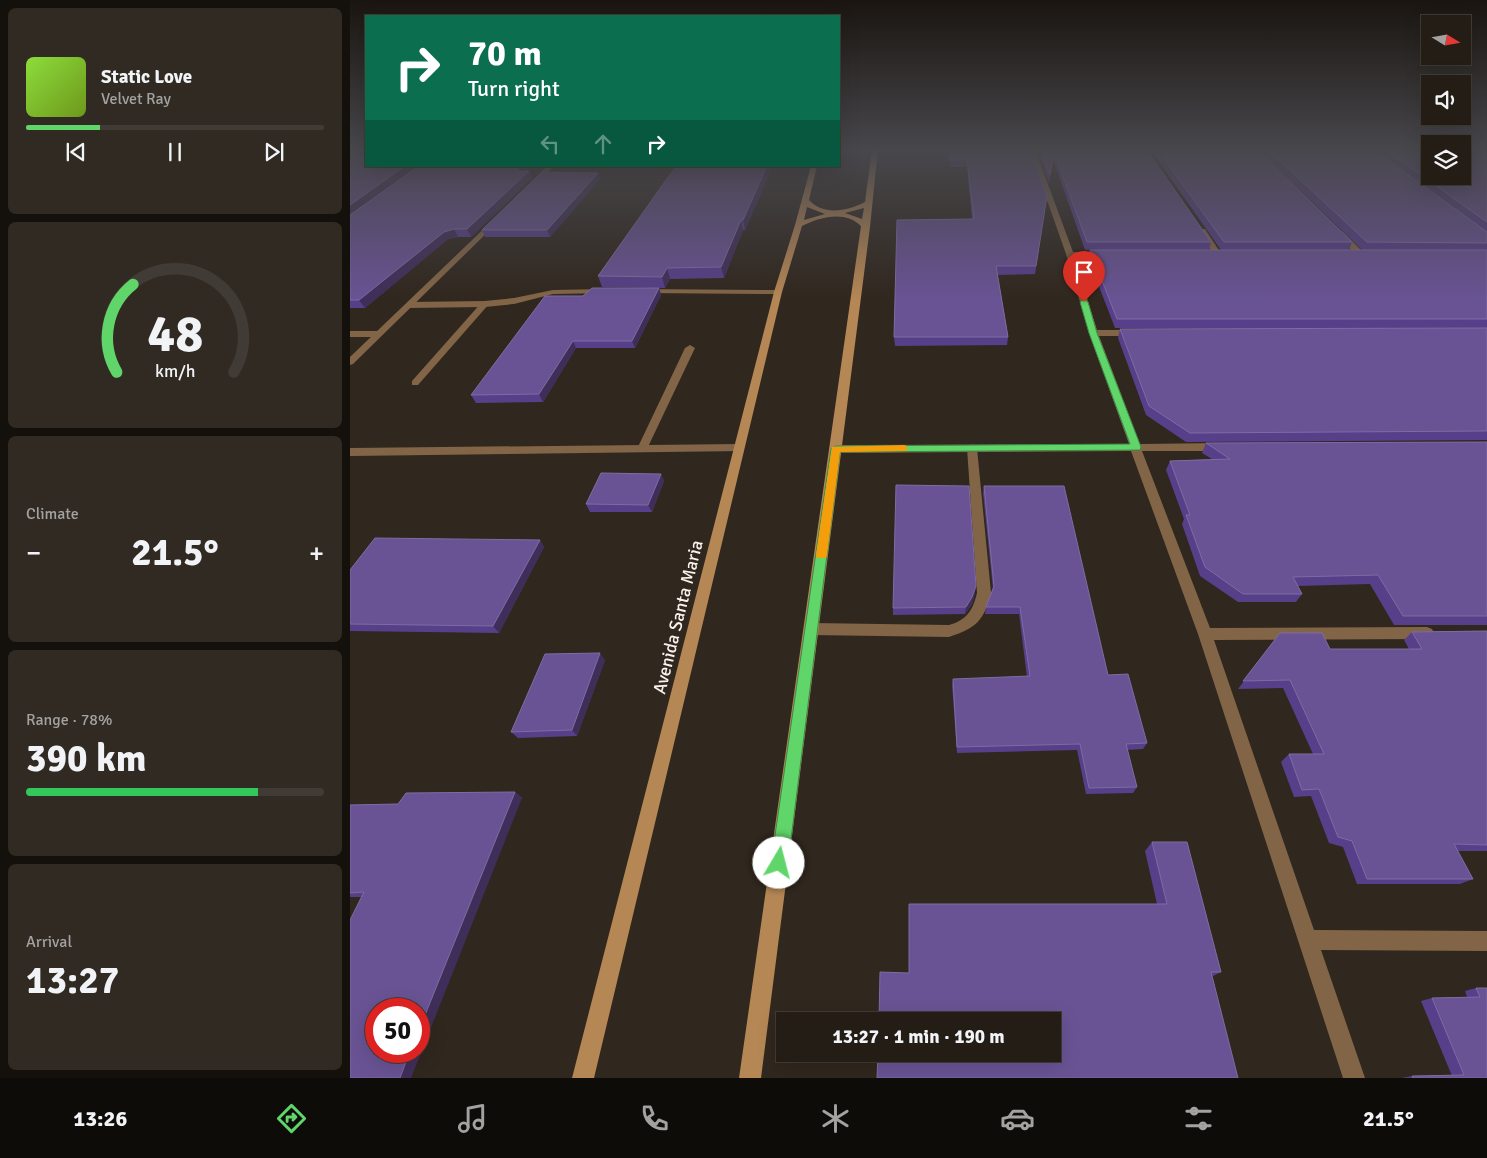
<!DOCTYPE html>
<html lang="en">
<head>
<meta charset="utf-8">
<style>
  body { margin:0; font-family:Signika,sans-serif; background:#302a23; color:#f1f3f6; height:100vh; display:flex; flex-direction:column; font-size:19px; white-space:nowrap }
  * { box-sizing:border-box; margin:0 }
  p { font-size:16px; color:#a3a2a1 }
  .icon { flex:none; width:28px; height:28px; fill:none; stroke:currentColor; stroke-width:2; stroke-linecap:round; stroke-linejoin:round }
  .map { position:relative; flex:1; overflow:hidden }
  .panel { display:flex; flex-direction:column; gap:8px; padding:8px; background:#14100c; width:350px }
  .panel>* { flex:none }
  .top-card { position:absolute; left:15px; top:15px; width:475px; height:152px; border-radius:0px; box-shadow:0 5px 20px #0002,0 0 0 1px #413b35; background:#0b6e4f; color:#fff; overflow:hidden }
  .needle { width:32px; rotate:101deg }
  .fabs { position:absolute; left:1071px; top:15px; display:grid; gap:10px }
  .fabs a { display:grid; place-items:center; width:50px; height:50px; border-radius:0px; background:#241d16; box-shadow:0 5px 20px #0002,0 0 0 1px #413b35; font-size:25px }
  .speed { position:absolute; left:15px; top:998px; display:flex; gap:10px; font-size:25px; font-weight:700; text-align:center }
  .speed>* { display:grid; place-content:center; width:65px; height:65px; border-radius:50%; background:#241d16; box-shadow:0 5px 20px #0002,0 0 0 1px #413b35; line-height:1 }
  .speed .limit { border:8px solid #d22; background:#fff; color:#111 }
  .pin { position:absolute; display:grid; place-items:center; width:42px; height:42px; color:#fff; margin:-51px -21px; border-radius:50% 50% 50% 0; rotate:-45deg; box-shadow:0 0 5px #0007 }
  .pin .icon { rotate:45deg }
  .me { position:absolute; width:55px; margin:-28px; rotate:8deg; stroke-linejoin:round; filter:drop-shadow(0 0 4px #0008) }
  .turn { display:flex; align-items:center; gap:18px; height:105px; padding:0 20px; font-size:22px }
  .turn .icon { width:65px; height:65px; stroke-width:2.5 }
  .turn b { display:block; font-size:35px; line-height:42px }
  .lanes { display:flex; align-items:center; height:48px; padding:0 20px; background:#0003; justify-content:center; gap:25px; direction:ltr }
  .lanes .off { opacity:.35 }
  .big { font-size:38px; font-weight:700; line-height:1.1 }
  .panel .card { flex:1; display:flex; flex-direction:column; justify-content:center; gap:8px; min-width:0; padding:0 18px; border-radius:8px; background:#302a23 }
  .panel .dial { align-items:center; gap:0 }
  .dial svg { height:130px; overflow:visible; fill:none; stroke:#413b35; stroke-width:7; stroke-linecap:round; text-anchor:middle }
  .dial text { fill:#f1f3f6; stroke:none }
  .song { display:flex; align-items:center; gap:15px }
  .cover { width:60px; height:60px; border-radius:8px; background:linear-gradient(135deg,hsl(90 70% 55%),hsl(80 70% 35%)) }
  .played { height:5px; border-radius:2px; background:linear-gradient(90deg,#60d56a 25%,#413b35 25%) }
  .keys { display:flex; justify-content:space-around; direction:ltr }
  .heat { display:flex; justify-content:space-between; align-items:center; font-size:28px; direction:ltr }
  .charge { height:8px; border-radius:4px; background:linear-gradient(90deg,#34c759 78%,#413b35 0) }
  .trip { position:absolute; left:426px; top:1012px; width:285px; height:50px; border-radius:0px; background:#241d16; box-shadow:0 5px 20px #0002,0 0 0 1px #413b35; font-weight:700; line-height:50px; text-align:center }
  .menu { display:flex; height:80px; justify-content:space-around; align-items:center; background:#0e0c09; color:#a3a2a1 }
  .menu .icon { width:35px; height:35px }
  .menu .selected { color:#60d56a }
  .menu b { font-size:22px; color:#f1f3f6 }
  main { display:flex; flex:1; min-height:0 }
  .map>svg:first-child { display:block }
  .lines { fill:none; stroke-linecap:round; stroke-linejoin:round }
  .service { fill:#826547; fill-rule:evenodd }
  .minor { fill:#826547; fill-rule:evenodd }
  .tertiary { fill:#826547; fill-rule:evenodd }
  .secondary { fill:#b58755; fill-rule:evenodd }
  .wall { fill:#573f89 }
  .shaded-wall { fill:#402e5a }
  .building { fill:#695394; stroke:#7f6ca2 }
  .route { fill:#60d56a; stroke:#3e8a45 }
  .slow { fill:#f59e0b }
  .labels { text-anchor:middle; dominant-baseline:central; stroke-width:5; stroke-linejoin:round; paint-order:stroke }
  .street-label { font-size:18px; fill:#f9f2ed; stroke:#30271e }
</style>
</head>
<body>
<main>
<section class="panel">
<div class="card">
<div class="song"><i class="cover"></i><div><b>Static Love</b><p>Velvet Ray</p></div></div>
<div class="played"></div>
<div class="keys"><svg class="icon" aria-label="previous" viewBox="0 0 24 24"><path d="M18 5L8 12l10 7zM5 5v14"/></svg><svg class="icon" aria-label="pause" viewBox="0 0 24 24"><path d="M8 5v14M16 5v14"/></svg><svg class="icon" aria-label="next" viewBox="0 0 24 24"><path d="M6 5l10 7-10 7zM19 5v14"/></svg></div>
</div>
<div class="card dial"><svg viewBox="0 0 100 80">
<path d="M14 69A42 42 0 1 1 86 69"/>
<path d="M14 69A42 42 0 0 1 24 15" stroke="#60d56a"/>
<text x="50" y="56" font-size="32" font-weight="700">48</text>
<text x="50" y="72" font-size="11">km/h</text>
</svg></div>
<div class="card"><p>Climate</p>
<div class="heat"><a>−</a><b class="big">21.5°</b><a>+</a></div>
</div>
<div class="card"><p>Range · 78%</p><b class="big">390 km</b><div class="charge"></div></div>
<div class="card"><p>Arrival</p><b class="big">13:27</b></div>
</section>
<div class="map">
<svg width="1137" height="1078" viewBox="0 0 1137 1078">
  <rect width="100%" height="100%" fill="#30271e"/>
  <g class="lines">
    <path class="service" d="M132,302L139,304L68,385H62V381Z
      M340,345L345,348L297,449L296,452H288L287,449L335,348Z
      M622,444L627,448L641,593C634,621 626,628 599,637L461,635L456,633L454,629L456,625L461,623L599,625C617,620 623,610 627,593L617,448Z"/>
    <path class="minor" d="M679,149H685L723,252H755L759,254L755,256H724L747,330H785L789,333L785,336H749L790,444L872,443L877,447L872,451H792L860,628L1077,627L1082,629L1084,633L1082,637L1077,639L864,640L964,930L1137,931V951L971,950L1015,1078H993L848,634L781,451L486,453L481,449L486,445L779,444L739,333L716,254Z
      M849,229H855L872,255L871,257H865L848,231Z
      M986,231H992L1013,252V256H1007L986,235Z
      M256,289H259V293L203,294L164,304L135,307L59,308L55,305L59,302L135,301L164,298L203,290Z
      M290,289L428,290L432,292L428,294L293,293H290Z
      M0,331H29L33,334L29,337H0Z
      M389,444L393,445L394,448L393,451L0,456V448Z"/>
    <path class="tertiary" d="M197,166H204L185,185H181V183Z
      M143,220L149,221L3,364L0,365V357Z"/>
    <path class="secondary" d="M522,149H528L520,227L411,1078H389L511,226C496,210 469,217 452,226L432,292L244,1078H222L424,292L445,225L461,166H467L459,200C473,216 498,211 515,202ZM457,207L475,214L454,220ZM514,208L512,219L495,213Z"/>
  </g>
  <path class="wall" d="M0,149L16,166L179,171L182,178L121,237H108L98,239L15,308H0Z
    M597,149H680L697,196L685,274L647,275L658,337L657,345L545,346L544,337L622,219L617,167H600Z
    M687,149H796L861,242L859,250H871L800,149H907L1002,242L999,250H1012L908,149H1137V328H765L738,258L740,250H735L703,159L699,183Z
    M324,166H423L417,179L395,230H393L374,278L320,279L315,288L252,287L248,276L325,168Z
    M248,173L250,179L200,237H135L132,230Z
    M309,288L311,295L285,348H226L193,402L126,403L121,395L233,296Z
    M1137,328V440L836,442L796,415L768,338L770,329Z
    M1137,442V625H1044L1020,584L948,586L952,594L946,602H888L850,576L832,524L834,519L816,470L820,461L862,459L852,453L856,443Z
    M311,474L314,481L302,512H240L236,504Z
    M634,486L758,675L797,743L793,749L777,750L787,787L783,793L736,794L727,750L607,753L602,685L603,679L677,677L669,614H635L636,607L643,589L633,493Z
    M190,540L194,547L149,633L0,631V570Z
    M625,593L622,604L615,614L543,615V608Z
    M1137,631V851H1107L1123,879L1110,884H1007L993,847L979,843L961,796L944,797L931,762L939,754H963L933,688L888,689L930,633L980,649H1059L1054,640L1062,632Z
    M255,660L227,736L168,738L161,732Z
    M165,792L172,798L12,897H0V805L48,804Z
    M802,842L871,972L863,976L559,973L807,904L795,851Z
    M1126,988H1137V1078H1052L1062,1076H1102L1071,1001L1082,998L1117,997L1115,991Z"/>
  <path class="shaded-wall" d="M55,166H68L0,216V205Z
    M171,166H182L168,178L166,171Z
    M417,166H423L417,179L395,230L393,220Z
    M179,171L182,178L121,237L117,229Z
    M248,173L250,179L200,237L197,230Z
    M391,220L393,230L374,278L371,267Z
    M104,229L108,237L98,239L15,308L9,300L94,232Z
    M317,268L320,279L315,288L312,277Z
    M309,288L311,295L285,348L282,341Z
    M223,341L226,348L193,402L189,394Z
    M311,474L314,481L302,512L298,505Z
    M190,540L194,547L149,633L143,626Z
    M626,586L625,593L622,604L615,614L616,607Z
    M250,653L255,660L227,736L222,730Z
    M165,792L172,798L61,1078H50L60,1051H69V1030Z"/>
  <path class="building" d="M0,149H16V166H55L0,205Z
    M598,149H680L697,196L686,266H646L658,337H544L547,220L624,219L617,160H600Z
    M690,149H796L861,242H737L704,152L700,175Z
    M807,149H907L1002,242H874Z
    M917,149H1022L1137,232V243L1017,242Z
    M1034,149H1080V176H1112V149H1136L1137,150V222Z
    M69,166H171L166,171H179L117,229H104L94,232L9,300H0V215Z
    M326,166H417L393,220H391L371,267L317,268L312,277L248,276Z
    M192,172L248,173L197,230H132Z
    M740,250H1137V319H767Z
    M242,288H309L282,341H223L189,394L121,395L195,296H233Z
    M1137,328V431L840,433L799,406L770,329Z
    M1137,442V616H1053L1028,575L943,577L952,594H893L855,567L836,515H840L820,461L880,459L856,443Z
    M251,473L311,474L298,505L236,504Z
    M546,485L619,486L626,586L622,597L616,607L543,608Z
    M634,486H714L758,675L778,674L797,743L776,744L787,787L739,788L730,744L607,747L603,679L680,676L670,607H636L644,586Z
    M25,538L190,540L143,626L0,624V570Z
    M1137,631V845L1104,844L1123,879H1017L1002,841L988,837L969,789L952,790L939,754H974L940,680L893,681L930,633H972L980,649H1072L1062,632Z
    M250,653L222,730L161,732L195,654Z
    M165,792L69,1030V1009H26V1051H60L50,1078H0V920L14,892L0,893V805L48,804L56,793Z
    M802,842H837L871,972H861L888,1078H527L528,1054H702V1021H529L530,972L559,973V904H817Z
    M1126,988H1137V1078H1063L1062,1076L1114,1075L1082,998L1130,997Z"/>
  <linearGradient id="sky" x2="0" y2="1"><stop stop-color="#1a1510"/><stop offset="0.5" stop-color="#48474c"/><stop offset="1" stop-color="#48474c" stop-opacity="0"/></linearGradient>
  <rect width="1137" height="300" fill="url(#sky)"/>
  <path class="route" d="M734,299L738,302L747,333L791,447L790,450L490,452L438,863L435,869L429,872L424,869L421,863L481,449L486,446L780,444L739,333L730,302Z"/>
  <path class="slow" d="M554,445L557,446V451L490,452L477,555L476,558H467L466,555L482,447Z"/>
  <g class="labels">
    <g class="street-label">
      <text transform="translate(328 617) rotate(-76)">Avenida Santa Maria</text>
    </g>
  </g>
</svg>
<div class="fabs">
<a><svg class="needle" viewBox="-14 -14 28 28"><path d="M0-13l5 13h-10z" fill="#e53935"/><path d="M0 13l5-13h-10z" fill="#a3a2a1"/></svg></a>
<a><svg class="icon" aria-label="sound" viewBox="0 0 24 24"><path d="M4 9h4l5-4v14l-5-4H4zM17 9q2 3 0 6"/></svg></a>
<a><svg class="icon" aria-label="layers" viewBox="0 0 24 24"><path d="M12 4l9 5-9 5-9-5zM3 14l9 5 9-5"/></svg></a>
</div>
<div class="speed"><div class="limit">50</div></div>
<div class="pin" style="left:734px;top:302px;background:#d93025"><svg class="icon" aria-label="arrive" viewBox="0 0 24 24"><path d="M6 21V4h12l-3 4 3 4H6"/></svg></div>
<svg class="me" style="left:429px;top:863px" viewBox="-20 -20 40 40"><circle r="19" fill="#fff"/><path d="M0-13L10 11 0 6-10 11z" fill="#60d56a"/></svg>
<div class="trip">13:27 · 1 min · 190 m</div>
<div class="top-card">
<div class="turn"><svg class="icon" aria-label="right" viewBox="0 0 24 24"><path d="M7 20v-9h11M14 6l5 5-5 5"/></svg><div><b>70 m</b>Turn right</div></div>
<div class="lanes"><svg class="icon off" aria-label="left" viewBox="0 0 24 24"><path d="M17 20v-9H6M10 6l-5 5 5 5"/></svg><svg class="icon off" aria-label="ahead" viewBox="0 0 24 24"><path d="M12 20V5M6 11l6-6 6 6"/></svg><svg class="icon" aria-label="right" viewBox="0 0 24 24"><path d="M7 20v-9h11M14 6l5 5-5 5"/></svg></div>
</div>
</div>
</main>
<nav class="menu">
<b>13:26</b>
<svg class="icon selected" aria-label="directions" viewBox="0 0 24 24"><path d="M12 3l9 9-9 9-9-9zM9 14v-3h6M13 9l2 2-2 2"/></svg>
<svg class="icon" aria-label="music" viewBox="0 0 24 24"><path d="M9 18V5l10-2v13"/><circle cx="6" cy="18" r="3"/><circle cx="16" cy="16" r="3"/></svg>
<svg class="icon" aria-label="phone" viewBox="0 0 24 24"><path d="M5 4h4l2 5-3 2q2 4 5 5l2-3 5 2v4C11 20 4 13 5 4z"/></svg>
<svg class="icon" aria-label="climate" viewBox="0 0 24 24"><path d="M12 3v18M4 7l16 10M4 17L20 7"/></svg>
<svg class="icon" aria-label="car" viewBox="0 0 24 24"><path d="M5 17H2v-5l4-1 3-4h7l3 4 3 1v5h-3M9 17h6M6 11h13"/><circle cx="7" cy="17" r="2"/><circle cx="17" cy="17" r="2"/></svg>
<svg class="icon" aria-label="filters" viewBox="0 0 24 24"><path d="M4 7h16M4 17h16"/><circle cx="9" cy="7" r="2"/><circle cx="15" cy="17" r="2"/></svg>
<b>21.5°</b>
</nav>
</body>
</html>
